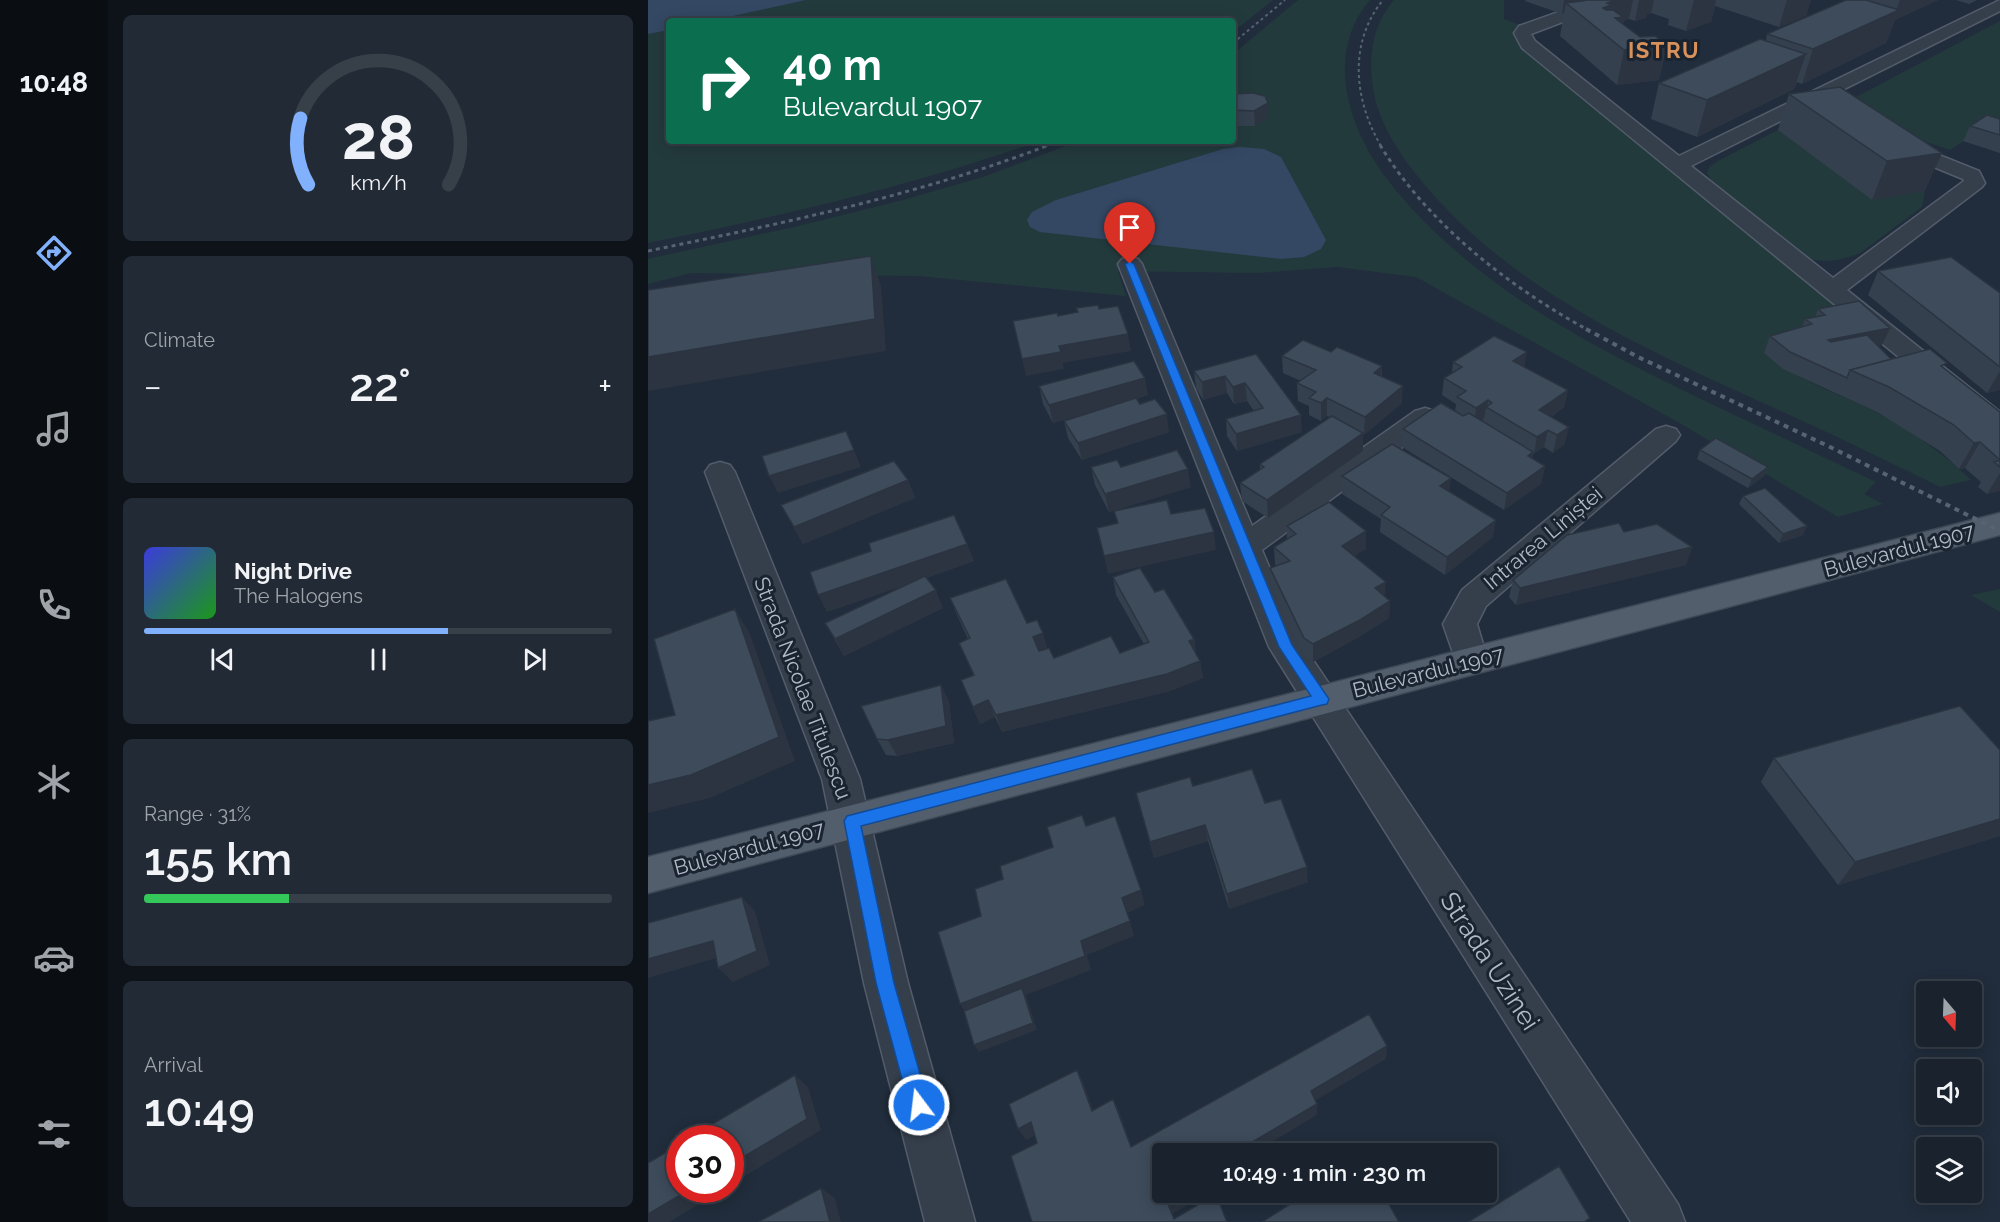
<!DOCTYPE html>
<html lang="en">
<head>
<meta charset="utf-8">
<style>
  body { margin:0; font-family:Raleway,sans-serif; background:#222a35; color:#f1f3f6; height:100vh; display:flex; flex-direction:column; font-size:22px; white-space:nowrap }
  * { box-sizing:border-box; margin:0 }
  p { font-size:20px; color:#9fa4aa }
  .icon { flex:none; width:33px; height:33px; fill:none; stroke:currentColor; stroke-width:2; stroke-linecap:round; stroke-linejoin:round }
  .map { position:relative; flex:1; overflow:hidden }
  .sheet { display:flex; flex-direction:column; gap:15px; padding:15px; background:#0e1319; width:540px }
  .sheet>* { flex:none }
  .hud { position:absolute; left:18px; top:18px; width:570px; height:126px; border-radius:6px; box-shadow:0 3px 15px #0003,0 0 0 2px #373f49; background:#0b6e4f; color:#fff; overflow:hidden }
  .needle { width:39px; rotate:161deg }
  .buttons { position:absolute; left:1268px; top:981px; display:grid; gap:12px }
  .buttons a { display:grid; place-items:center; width:66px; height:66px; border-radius:6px; background:#19222d; box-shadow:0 3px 15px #0003,0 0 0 2px #373f49; font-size:30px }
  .speed { position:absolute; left:18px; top:1125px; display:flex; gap:12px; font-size:30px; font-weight:700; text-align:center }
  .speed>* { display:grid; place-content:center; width:78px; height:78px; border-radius:50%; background:#19222d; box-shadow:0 3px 15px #0003,0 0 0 2px #373f49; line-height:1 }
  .speed .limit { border:9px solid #d22; background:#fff; color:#111 }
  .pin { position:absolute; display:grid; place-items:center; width:51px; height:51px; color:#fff; margin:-62px -26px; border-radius:50% 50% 50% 0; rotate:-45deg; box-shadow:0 0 6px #0007 }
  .pin .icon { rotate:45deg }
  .me { position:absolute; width:66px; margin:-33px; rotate:345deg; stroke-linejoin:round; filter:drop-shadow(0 0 4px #0008) }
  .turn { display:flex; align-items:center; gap:21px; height:126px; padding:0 18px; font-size:27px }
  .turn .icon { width:78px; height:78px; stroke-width:2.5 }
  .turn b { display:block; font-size:42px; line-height:51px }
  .big { font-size:45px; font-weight:600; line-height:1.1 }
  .sheet .card { flex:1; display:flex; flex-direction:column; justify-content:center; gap:9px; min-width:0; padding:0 21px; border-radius:9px; background:#222a35 }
  .sheet .dial { align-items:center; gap:0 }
  .dial svg { height:156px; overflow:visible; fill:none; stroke:#373f49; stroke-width:7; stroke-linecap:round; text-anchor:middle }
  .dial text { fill:#f1f3f6; stroke:none }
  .song { display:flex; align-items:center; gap:18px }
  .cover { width:72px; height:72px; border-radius:9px; background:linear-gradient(135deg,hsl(240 70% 55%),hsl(120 70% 35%)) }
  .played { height:6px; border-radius:3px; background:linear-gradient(90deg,#81b1fc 65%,#373f49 65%) }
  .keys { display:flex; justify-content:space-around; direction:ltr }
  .heat { display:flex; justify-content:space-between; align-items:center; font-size:33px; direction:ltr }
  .charge { height:9px; border-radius:4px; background:linear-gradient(90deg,#34c759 31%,#373f49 0) }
  .trip { position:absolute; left:504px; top:1143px; width:345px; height:60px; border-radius:6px; background:#19222d; box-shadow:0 3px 15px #0003,0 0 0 2px #373f49; font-weight:600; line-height:60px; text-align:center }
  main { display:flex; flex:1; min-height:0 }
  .dock { display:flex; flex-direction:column; width:108px; justify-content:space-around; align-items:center; background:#0a0e12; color:#9fa4aa }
  .dock .icon { width:42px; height:42px }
  .dock .current { color:#81b1fc }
  .dock b { font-size:27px; color:#f1f3f6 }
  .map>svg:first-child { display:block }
  .green { fill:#233a3d }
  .water { fill:#344864 }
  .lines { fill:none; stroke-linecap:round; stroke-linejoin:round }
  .street-casing { stroke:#535c6a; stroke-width:3 }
  .primary-casing { stroke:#3e4855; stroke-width:3 }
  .street { fill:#353f4c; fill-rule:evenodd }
  .primary { fill:#535e6c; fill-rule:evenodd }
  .rail-far2 { stroke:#576373; stroke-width:2; stroke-dasharray:3 3; stroke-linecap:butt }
  .rail-far1 { stroke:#576373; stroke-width:3; stroke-dasharray:4 4; stroke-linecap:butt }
  .rail { stroke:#576373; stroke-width:4; stroke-dasharray:5 5; stroke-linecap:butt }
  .wall { fill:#34404e }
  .shaded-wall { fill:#2b3440 }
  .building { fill:#3d4b5b; stroke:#2b3440; stroke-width:1.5 }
  .route { fill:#1a73e8; stroke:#114b97; stroke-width:1.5 }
  .labels { text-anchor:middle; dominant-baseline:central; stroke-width:6; stroke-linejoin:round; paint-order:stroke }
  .street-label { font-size:21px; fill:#b0b9c8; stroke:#1a2430 }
  .far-district-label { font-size:22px; font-weight:bold; letter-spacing:1.5px; fill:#d8915b; stroke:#1a2430 }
  .near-street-label { font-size:26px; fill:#b0b9c8; stroke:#1a2430 }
</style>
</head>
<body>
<main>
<nav class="dock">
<b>10:48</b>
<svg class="icon current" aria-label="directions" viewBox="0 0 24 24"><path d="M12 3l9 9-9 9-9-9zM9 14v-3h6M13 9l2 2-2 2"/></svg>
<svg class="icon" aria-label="music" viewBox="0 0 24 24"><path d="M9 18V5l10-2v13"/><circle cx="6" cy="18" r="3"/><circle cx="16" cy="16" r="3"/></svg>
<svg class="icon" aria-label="phone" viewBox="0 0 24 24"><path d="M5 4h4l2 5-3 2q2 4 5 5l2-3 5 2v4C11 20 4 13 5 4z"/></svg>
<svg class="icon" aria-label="climate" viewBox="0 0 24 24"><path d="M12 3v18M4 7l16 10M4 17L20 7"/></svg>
<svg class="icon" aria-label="car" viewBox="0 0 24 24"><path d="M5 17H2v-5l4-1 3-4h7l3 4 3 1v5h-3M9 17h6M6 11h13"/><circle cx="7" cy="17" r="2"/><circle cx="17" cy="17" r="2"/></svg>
<svg class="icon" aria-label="filters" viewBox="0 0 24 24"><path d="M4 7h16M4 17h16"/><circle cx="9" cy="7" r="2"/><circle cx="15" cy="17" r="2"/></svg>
</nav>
<section class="sheet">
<div class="card dial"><svg viewBox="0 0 100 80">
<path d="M14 69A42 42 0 1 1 86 69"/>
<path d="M14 69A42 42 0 0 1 10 35" stroke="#81b1fc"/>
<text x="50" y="56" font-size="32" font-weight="700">28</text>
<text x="50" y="72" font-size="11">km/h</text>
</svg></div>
<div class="card"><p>Climate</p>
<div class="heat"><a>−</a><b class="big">22°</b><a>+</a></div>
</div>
<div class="card">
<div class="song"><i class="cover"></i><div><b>Night Drive</b><p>The Halogens</p></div></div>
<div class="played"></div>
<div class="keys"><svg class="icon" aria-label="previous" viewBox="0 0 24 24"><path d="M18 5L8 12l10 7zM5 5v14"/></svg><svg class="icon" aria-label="pause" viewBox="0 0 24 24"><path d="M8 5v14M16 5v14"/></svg><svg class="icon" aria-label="next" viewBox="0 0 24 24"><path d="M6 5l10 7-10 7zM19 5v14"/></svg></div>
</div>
<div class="card"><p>Range · 31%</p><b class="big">155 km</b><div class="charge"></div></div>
<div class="card"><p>Arrival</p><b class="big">10:49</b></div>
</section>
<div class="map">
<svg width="1352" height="1222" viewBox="0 0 1352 1222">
  <rect width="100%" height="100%" fill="#212d3c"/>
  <path class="green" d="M158,0H625L585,32V21H62Z
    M650,0H722C697,28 692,66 701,102C711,145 738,181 768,213C853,303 965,357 1076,410C1127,434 1177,458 1228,482L1216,494L1235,504L1190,517L1035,425L768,277L690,267L609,273L470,271L478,296L271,276L43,273L0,284V259L146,227L255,200L335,177L431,141H585V54Z
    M746,0H856V19L875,26L874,33L1204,318L1117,354C1148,380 1189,393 1226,411C1262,429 1294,453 1323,480L1292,487C1249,466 1205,444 1161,424C1021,359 865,298 767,173C746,146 727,115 724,80C721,51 726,23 746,0Z
    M1352,21V153L1316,141L1302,150L1202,116L1193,105Z
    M21,30V141H392C264,186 133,216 0,243V34Z
    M1130,130L1223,199L1277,191L1274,207L1212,253C1192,261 1171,265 1152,255L1063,180L1059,173L1061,167L1070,161Z
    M1352,589V612L1323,595Z"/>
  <path class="water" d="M0,0H158L62,21H21V30L0,34Z
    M592,147L616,149L633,157L678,240L673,249L656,257L633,259L392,232L382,227L379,220L384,212L408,200L575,149Z"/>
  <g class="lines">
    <defs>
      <path id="street" d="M944,0H967L965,3L883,34L887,41L1031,156L1352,0V11L1043,166L1185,278L1316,181L1315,179L1242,149L1239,145L1242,141H1256L1331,171L1337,183L1334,187L1199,290L1352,412V435L1342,432L874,48L866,33L871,26Z
        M482,257L490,259L494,264L604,526L767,411L777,408L787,411L791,417L787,423L614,550L653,642L1030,1204L1037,1222H983L621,647L470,264L474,259Z
        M1018,426L1028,429L1032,435L1028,441L838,606L829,624L840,661L835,670L823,674L811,670L795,624L814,590L1008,429Z
        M72,462L82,465L87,472L212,779L260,983L327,1222H277L216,983L174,779L57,472L62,465Z"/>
      <path id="primary" d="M1352,513V535L0,893V857Z"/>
    </defs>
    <use href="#street" class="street-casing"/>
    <use href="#primary" class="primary-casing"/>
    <use href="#street" class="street"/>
    <use href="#primary" class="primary"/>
    <path class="rail-far2" d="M585,43L637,0
      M397,146L411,141
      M733,146C706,100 700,43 735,0"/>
    <path class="rail-far1" d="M732,145C780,224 860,286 940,330
      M0,251C136,223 271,195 401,145"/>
    <path class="rail" d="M938,329L990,357L1178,445L1352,531"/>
  </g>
  <path class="wall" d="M878,0H1163L1158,16L1131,27L1067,6L1063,22L1038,31L1020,25L1021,19L1003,13L999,14L998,18L987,21L981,19L976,21L975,24L992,37L1019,45L1011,80L969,85L912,36L916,13L914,14L877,1Z
    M1198,0H1290L1247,20L1238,43L1154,84L1149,82L1146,89L1049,137L1003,119L1011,83L1118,41L1119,34Z
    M1308,0H1329L1321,4Z
    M1192,87L1277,191L1224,200L1130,130L1141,94Z
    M585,94L620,118L607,126H585Z
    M1352,119V153L1315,141L1322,126Z
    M1230,271L1352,293V390L1339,393L1220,295Z
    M1170,309L1242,328L1234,345L1229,346L1243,359L1296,368L1352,412V491L1339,494L1330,487L1333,482L1317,468L1311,469L1292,451L1229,412L1135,369L1116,353L1122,336L1154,327L1157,319L1167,317Z
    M683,352L734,366V377L754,403L716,435L715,434V451L620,518L594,501L592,483L612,470V464L682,417L679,416L673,421L661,415V406L650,401L649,383L653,381L635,373L634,356Z
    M608,354L654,432L589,451L579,436L578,419L606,411L599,401L586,404L579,393L555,400L548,388L546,371Z
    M805,362L876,367L920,390L916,407L903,417L917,444L905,453L896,447L885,454L884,459L897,466L893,484L856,510L754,447L755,429L807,412L808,404L794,395L796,378L804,373Z
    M391,386L500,395L488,399L492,404L521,432L434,460L420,438L416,421L452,409L405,423L395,404Z
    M1052,450L1120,467L1116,476L1100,488L1049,459Z
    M443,467H473L543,487L461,512L447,485Z
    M694,476L801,492L845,537L797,575L732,532L733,519L694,494Z
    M260,480L267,498L155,544L133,505Z
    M1095,496L1159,526L1155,535L1131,543L1091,504Z
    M639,526L718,549L706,556L737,597L742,601L741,618L711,637L665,662L656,655L623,585L622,568L628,566L627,564L626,547L639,539Z
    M976,532L1044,547L1038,565L868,605L861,597L865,580Z
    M319,544L326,561L278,578L295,608L196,656L177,623L257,585L179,612Z
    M465,577L507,592L546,639L548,654L552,661L555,678L522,691L354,732L347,717L332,724L313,680L325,675L311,643L320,639L309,615L302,598L379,623L406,658L472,653L496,644L468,595Z
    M293,685L301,702L306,743L249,756L238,755L229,739Z
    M1352,750V836L1190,885L1113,782L1126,758Z
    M545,786L617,803L660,882L581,909L560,841L506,858L488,793Z"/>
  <path class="shaded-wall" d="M916,0H937L936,5L918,3L916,13L914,14Z
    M968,0H985L981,19L976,21L975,29L955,8L959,3Z
    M991,0H1006L1003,13L999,14L998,18L987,21Z
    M1046,0H1068L1063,22L1038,31Z
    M1139,0H1163L1158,16L1131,27Z
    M1252,0H1290L1247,20L1238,43L1154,84L1165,49L1248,11Z
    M1019,45L1011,80L969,85L976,50Z
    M1158,54L1146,89L1049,137L1059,100Z
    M620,103V118L607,126L606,111Z
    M1294,153L1277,191L1224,200L1239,161Z
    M223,256L233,286L238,351L0,391V357Z
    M1242,328L1234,345L1173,357L1180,340Z
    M480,334L483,351L415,363L416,369L378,376L374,359L411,346Z
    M879,352L876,369L865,361Z
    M734,366L733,383L726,373Z
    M1352,371V390L1339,393Z
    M577,376L579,393L555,400L554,382Z
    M497,378L500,395L405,423L401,405Z
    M597,383L599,401L586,404L585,387Z
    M755,386L754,403L716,435L717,417Z
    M920,390L916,407L888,427L891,410Z
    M679,398V416L673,421V403Z
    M840,400L839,408L838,407L836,419L826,425L828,408Z
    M519,414L521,432L434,460L430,443Z
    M653,415L654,432L589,451L588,434Z
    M921,427L917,444L905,453L909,435Z
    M900,430L896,447L886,454L889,437Z
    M198,431L213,467L130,493L121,476Z
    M715,433V451L620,518L619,500Z
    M1332,442L1317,468L1311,469L1326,443Z
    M885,452L882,469L880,456Z
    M897,466L893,484L856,510L859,493Z
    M1120,467L1116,476L1100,488L1104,479Z
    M540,469L543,487L461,512L457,494Z
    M1352,473V491L1339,494Z
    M803,478L801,496L792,486Z
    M260,480L267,498L155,544L146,527Z
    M848,520L845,537L797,575L799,557Z
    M1159,526L1155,535L1131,543L1135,534Z
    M718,531V549L694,564V546Z
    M566,532L568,550L460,574L456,556Z
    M319,544L326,561L179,612L170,595Z
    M1044,547L1038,565L868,605L872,588Z
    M738,582L737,599L727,588Z
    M288,590L295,608L196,656L187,639Z
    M742,601L741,618L711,637L665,662V644Z
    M87,609L102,634L147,761L62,798L0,813V785Z
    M395,633L400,650L390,654L385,637Z
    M546,639L548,656L541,641Z
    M552,661L555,678L522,691L354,732L348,715Z
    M293,685L301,702L306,743L249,756L240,740Z
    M340,700L347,717L332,724L325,707Z
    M1352,819V836L1190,885L1207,862Z
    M557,825L560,841L506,858L502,842Z
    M659,867L660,882L581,909L579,894Z
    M493,890L497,905L479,913L474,898Z
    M94,897L107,911L122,965L85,982L70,968Z
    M482,921L486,936L439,955L443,970L378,995L389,1030L331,1052L326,1045L321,1018L312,1004L433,941Z
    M65,941L79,955L0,978V959Z
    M739,1046L738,1059L663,1103V1091Z
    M429,1070L435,1082L450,1123L444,1111Z
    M147,1075L160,1087L173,1130L82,1185V1165Z
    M465,1099L471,1111L488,1158L483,1147Z
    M669,1104V1115L604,1154H584Z
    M383,1122L390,1134L378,1140L370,1129Z
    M173,1188L187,1198L193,1222H182Z
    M41,1190H75L21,1222H0V1214Z
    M540,1192H561L524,1214L520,1204Z"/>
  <path class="building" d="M938,0H968L959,3L964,5L955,8L958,10H965L975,17L967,18L992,37L1007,36L1019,45L976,50L918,3L934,1Z
    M1198,0H1218L1251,10L1165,49L1119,34Z
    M1112,39L1158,54L1059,100L1011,83Z
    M1192,87L1294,153L1239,161L1141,94Z
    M605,93L617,96L620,103L606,111L585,110V94Z
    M1339,115L1352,119V135L1322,126Z
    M223,256L227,319L0,357V290Z
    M1303,257L1352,293V367L1230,271Z
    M1211,301L1242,328L1180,340L1183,342L1219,335L1243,359L1202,370L1199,378L1142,352L1122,336L1164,324L1157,319L1177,315L1170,309Z
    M450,305L451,309L470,306L480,334L411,346L413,352L374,359L365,321L409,313L410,316L430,312L428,308Z
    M846,336L879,352L865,361L920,390L891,410L921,427L909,435L900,430L889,437L838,407L844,403L840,400L828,408L809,397L818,391L796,378L814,367L805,362Z
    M655,340L683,352L689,347L734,366L726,373L755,386L717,417L679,398L673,403L661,398L668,392L649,383L668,370L634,356Z
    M1282,349L1299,363L1293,366L1352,412V460L1332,442L1326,443L1306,425L1241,387L1202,370Z
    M608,354L653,415L588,434L578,419L615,408L597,383L585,387L577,376L554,382L546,371Z
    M486,361L497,378L401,405L391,386Z
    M488,398L492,404L507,399L519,414L430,443L416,421Z
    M793,403L815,416L821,413L885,452L880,456L897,466L859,493L755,429Z
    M684,416L715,433L619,500L592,483L616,467L612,464Z
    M198,431L206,450L121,476L114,456Z
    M1068,438L1120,467L1104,479L1052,450Z
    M744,444L803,478L792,486L848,520L799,557L733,515L742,507L694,476Z
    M529,450L540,469L457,494L443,467L469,460L473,467Z
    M1352,460V467L1346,462Z
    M246,461L260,480L146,527L133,505Z
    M1117,488L1159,526L1135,534L1095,496Z
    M519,500L523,514L557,508L566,532L456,556L449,528L470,523L466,511Z
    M681,502L718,531L694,546L738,582L727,588L742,601L712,620L665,644L656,638L622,568L642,561L626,547L648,534L639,526Z
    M306,515L319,544L170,595L162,572L223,551L221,543Z
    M971,523L976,532L1009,524L1044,547L872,588L865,580L919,535Z
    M492,568L507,592L516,589L546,639L541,641L552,661L519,674L348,715L340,700L325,707L313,680L326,675L311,643L322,638L302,598L358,579L379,623L389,620L395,633L385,637L391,651L401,648L406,658L463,636L472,653L501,642L465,577Z
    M277,576L288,590L187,639L177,623Z
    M87,609L131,737L43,775L0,785V721L27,715L6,639Z
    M293,685L298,726L240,740L229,739L213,706Z
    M1312,706L1352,750V819L1207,862L1126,758Z
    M604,769L617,803L633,799L659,867L579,894L557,825L502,842L488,793L542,777L545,786Z
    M434,815L438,826L467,816L493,890L474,898L482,921L433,941L437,956L312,1004L290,932L333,916L327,889L355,879L352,866L405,847L399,827Z
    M94,897L109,951L70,968L65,941L0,959V923Z
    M374,988L385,1023L326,1045L316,1011Z
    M721,1014L739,1046L663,1091L669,1104L584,1154H514V1192H540L520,1204L526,1219L568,1194L579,1222H384L363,1156L389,1143L383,1122L370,1129L361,1104L429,1070L444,1111L465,1099L483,1147Z
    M147,1075L159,1119L82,1165V1138H41Z
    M32,1144V1190H41L0,1214V1163Z
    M911,1166L942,1218L936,1222H820Z
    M173,1188L182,1222H110Z
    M661,1192H734L751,1222H614Z"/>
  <path class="route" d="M482,261L486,264L644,645L681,699L679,704L674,705L213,826L246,983L281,1105L278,1112L271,1115L264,1112L261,1105L228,983L196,821L199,816L663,696L631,647L477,264Z"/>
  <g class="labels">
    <g class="street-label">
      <text transform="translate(895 538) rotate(-40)">Intrarea Liniștei</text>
      <text transform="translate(1251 550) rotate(-15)">Bulevardul 1907</text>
      <text transform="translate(780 672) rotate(-14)">Bulevardul 1907</text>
      <text transform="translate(155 688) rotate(69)">Strada Nicolae Titulescu</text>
      <text transform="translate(101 848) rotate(-15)">Bulevardul 1907</text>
    </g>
    <g class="far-district-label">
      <text x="1016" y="50">ISTRU</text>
    </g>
    <g class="near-street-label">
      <text transform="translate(842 961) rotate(57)">Strada Uzinei</text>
    </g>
  </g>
</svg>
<div class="buttons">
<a><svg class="needle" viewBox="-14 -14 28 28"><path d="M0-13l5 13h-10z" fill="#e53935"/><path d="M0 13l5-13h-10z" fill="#9fa4aa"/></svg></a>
<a><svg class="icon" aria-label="sound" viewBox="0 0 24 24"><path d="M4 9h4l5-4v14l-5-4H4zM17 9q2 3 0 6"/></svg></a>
<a><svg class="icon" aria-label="layers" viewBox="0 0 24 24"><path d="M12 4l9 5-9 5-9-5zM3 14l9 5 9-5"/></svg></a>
</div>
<div class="speed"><div class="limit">30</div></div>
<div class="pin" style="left:482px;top:264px;background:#d93025"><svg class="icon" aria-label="arrive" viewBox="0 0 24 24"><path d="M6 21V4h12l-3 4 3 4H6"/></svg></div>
<svg class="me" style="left:271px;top:1105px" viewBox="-20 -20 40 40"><circle r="17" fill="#1a73e8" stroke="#fff" stroke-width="3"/><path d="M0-11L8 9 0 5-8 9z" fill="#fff"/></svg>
<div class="trip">10:49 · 1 min · 230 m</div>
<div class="hud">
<div class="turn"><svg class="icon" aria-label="right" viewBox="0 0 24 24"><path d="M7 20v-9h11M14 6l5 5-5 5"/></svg><div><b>40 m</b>Bulevardul 1907</div></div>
</div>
</div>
</main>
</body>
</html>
